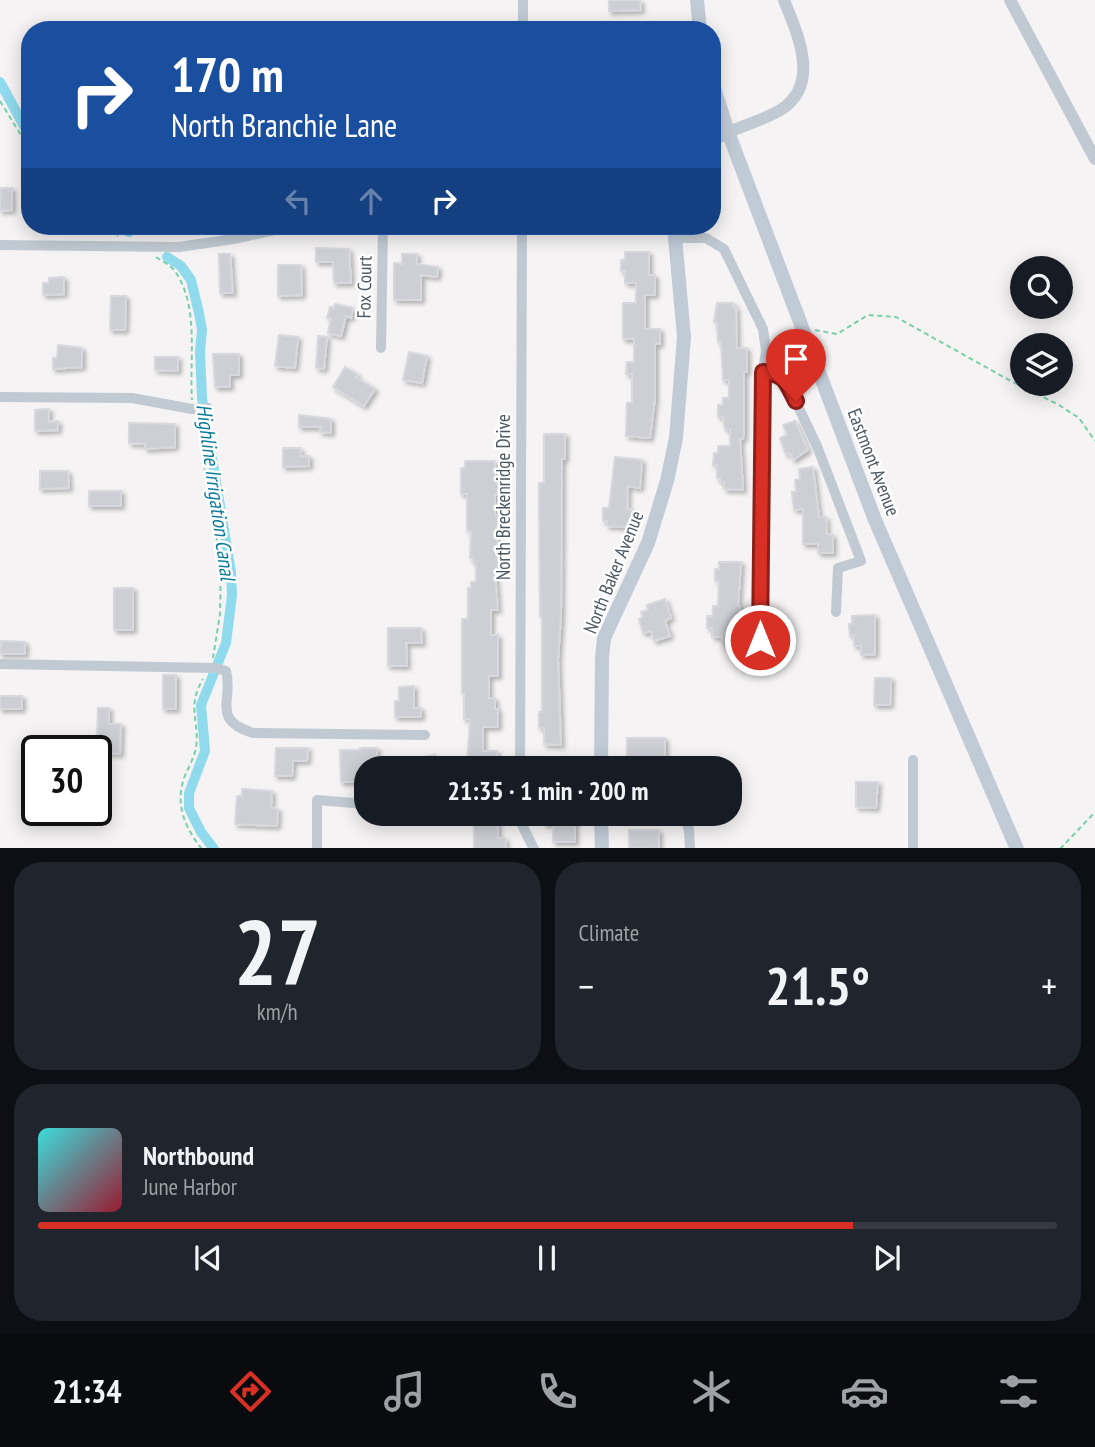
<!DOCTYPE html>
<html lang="en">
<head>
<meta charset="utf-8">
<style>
  body { margin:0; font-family:"PT Sans Narrow",sans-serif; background:#20242c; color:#f1f3f6; height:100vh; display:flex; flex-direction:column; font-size:26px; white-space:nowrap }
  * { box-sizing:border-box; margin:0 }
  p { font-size:23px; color:#9ea1a6 }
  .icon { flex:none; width:38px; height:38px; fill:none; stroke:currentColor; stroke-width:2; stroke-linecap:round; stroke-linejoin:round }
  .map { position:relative; height:848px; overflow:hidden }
  .sheet { display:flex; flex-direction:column; gap:14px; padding:14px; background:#0d0f14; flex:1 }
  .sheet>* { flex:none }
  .hud { position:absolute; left:21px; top:21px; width:700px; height:214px; border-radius:28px; box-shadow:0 4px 18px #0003; background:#1a4fa0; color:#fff; overflow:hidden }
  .controls { position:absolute; left:1010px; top:256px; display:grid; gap:14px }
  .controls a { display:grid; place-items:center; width:63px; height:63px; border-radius:50%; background:#171b24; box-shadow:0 4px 18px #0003; font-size:35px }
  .speed { position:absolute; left:21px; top:735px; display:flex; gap:14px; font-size:35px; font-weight:700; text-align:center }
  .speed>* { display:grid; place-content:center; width:91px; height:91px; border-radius:50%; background:#171b24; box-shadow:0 4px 18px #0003; line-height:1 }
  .speed .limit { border:4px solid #111; border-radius:10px; background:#fff; color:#111 }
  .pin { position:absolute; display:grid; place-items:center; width:60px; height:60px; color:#fff; margin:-72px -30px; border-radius:50% 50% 50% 0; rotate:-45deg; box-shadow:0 0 7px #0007 }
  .pin .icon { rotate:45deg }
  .me { position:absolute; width:77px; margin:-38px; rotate:0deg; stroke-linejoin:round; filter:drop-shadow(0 0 5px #0008) }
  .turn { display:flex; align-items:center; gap:24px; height:147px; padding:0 35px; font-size:32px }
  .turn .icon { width:91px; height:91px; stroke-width:2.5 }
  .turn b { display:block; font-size:49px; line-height:60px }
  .lanes { display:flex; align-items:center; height:66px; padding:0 35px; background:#0003; justify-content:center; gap:35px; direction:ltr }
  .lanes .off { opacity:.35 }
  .big { font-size:52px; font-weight:600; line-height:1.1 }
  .sheet .tile { flex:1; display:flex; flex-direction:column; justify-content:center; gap:10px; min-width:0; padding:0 24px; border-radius:28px; background:#20242c }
  .sheet .dial { align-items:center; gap:0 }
  .dial b { font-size:91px; line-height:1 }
  .song { display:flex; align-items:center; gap:21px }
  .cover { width:84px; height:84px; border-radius:10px; background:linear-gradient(135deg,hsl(180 70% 55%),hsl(350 70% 35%)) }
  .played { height:7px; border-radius:4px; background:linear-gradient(90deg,#d93025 80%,#363941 80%) }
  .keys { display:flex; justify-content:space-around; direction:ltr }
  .heat { display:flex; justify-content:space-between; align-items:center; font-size:38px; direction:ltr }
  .sheet .tiles { flex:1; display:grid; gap:14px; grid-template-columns:1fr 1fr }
  .tile:last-child { grid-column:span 2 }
  .trip { position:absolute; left:354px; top:756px; width:388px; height:70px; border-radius:28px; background:#171b24; box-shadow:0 4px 18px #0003; font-weight:600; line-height:70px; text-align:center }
  .tabs { display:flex; height:112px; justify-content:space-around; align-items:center; background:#090b0e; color:#9ea1a6 }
  .tabs .icon { width:49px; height:49px }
  .tabs .on { color:#d93025 }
  .tabs b { font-size:32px; color:#f1f3f6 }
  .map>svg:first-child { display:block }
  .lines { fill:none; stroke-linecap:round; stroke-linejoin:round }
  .canal { stroke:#90daee; stroke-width:10 }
  .building { fill:#cdcfd5; stroke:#d7d9de; stroke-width:2; filter:url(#shadow) }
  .path { stroke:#7ad0a6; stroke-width:2; stroke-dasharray:5 3.5; stroke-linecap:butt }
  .minor { stroke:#c1cad2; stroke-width:10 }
  .tertiary { stroke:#c1cad2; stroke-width:12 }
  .secondary { stroke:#c1cbd6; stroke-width:14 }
  .route-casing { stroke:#8d1f18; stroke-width:18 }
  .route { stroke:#d93025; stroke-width:12 }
  .labels { text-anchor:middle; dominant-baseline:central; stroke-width:5; stroke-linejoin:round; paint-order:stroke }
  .street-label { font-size:19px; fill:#4a5661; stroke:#fff }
  .water-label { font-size:21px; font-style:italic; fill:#0c7c9b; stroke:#fff }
</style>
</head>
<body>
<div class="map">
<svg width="1095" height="849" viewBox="0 0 1095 849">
  <defs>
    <filter id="shadow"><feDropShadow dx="3" dy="3" stdDeviation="2" flood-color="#0004"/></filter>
  </defs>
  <rect width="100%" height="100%" fill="#f5f3f3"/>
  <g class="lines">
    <path class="canal" d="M0,82L30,137
      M116,226L129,232
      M167,257L181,266L191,280L199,313L202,330L200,352L202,398L231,572L232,595L226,643L201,705L205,751L189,793V808L201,832L214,849"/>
  </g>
  <path class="building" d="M609,0H640L641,10L609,11Z
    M0,188H12V210L0,211Z
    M316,248L349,249L351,283H334L333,262H316Z
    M625,252H649V275H655V295H645V329H660V344H655V398L650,438L626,436L627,403H632V374H626L627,362H634V339H623V303H636V283H625V271H621V260H625Z
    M219,254H230L233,293H220Z
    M402,254H417V264L438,267L437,277L421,275V300H394V263L402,264Z
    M278,265H301L302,295L278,296Z
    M64,277V294L43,295V283H49V278Z
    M111,296H126L125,330H110Z
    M717,303H733V307H736L737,348H747V372H744V433L743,439H740L743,490L724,489V482H720V478H717V465H713L714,453H718V446H730V429H725L723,417H718V405H723V398H729V380H723L721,342H718L717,322H714Z
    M335,304L353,308L351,318L346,316L341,336L328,333L331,318H327L330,307L334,308Z
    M279,335L298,337L295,368L275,366Z
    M318,336L327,337L324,369L316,368Z
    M58,345L82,348V367L53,369V358H57Z
    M409,352L427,356L422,383L403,380Z
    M213,354H239V375H230V387H215Z
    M155,357H178V371L155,370Z
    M345,367L358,375L356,377L375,389L364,406L333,387Z
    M49,409V422L58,421V430L35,431V410Z
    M299,415L331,419V433L320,432L321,427H299Z
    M795,421L808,450L793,460L790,453L786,454L780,438L787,435L783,425Z
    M129,423L175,424V447L145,449V444L129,443Z
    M544,434H565V459H562L561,616L558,659L561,745L544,744V728H539V712H542V616H540L539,498V483H544Z
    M283,448H300L301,456H309V466L283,467Z
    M615,457L642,460L640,488L628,486L627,509H632V527L607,526V521H603V508H609Z
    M465,461H495V476H499V495H495V515H498L497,546L501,548L503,572H495L498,610H491V635H498V676H489V698H495V709H498V727H483V751H497V768H467L470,719H464V693H462V619H468V588H471V582H476V565H474V558H470L471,532L467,531V494H461V468H465Z
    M813,467L819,517H826L827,534L833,535V553H818V544H803V509L794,510L792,492H796L795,480L800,479L799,469Z
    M40,471H68L69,488L40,489Z
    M89,491H121V506H89Z
    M719,562H741L738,606H740L739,625H744V644H722V637H712V628H707V616H713V606H718L719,581H715V569H719Z
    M114,588H133V630H114Z
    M665,599L671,618L665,621L670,636L654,641L651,631L643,633L639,619L643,617L641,612L648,610L647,605Z
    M875,615V654L861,655V646H854V635L850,636L849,624H852V616Z
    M388,628H421L422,643H406L407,666H388Z
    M1,641L25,642V654H0Z
    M163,675H176V709H163Z
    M875,678H891L890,705H874Z
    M414,686V708H421V717H395V701H399V687Z
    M0,696H22V709H0Z
    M98,708H109V724H121L120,754L88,751V739H97Z
    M627,738H665V757H651V767H627Z
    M276,748H308L307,761H293L292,776H275Z
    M360,748H377V764H362V782H341L340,750H360Z
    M435,755L436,768H404L403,759Z
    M856,782H878L876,808L856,807Z
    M242,789L272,791L271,808L278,809L277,826L235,824L237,796H242Z
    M544,814H575V842H553V824H544Z
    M474,821H498V838H505L506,849H474Z
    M629,830H659V849L629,848Z"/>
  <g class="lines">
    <path class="path" d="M0,101L30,150
      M103,226L118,236
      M156,257C162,261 170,265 174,270C200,305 189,359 192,400
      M815,330L837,334L868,315L896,317L1009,380L1059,405L1079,418L1095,441
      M197,418L209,500L221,560L220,614L213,658
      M202,849C185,828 175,805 184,778C188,768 194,758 196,748C200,720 186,708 203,679
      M1060,849L1095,812"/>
    <path class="minor" d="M523,30V0
      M365,226L443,227
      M675,238H706L724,249L763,329L766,351L761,383L760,640
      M0,245L179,247L234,239L293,226
      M381,348L383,226
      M763,372L774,373L785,379L817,446L861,561L838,568L836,612
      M0,397L132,398L192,409L208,408
      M0,664L216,668L226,671C234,700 210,719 253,733L425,735
      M913,760V849
      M520,768L522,226
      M521,814L522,825L534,849
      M683,814L689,830L690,849
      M317,849V800L366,804"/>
    <path class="tertiary" d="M1010,0L1095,159
      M728,132C746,125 766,119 782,109C821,83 797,33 784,0"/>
    <path class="secondary" d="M697,0L700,30
      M712,82L728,132L875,520L1017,849
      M712,139L728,132
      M601,768L602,658L604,638L648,543L667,481L676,438L684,337L674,226
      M601,814L602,849"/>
  </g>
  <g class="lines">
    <defs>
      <path id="route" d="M760,640L763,372C786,374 786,382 796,401"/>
    </defs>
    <use href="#route" class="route-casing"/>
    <use href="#route" class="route"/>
  </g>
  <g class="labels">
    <g class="street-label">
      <text transform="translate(364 287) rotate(-89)">Fox Court</text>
      <text transform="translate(874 462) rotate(69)">Eastmont Avenue</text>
      <text transform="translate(503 497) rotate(-90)">North Breckenridge Drive</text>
      <text transform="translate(613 572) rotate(-68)">North Baker Avenue</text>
    </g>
    <g class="water-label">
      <text transform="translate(216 492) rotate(82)">Highline Irrigation Canal</text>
    </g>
  </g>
</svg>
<div class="controls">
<a><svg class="icon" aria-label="search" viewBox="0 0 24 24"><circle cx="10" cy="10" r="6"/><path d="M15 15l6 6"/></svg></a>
<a><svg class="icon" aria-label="layers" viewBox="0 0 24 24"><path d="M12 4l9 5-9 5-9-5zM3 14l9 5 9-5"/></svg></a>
</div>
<div class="speed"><div class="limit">30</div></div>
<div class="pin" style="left:796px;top:401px;background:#d93025"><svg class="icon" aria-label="arrive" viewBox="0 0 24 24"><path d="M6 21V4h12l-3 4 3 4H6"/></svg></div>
<svg class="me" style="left:760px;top:640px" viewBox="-20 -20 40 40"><circle r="17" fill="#d93025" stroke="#fff" stroke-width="3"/><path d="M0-11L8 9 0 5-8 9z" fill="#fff"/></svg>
<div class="trip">21:35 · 1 min · 200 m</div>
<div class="hud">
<div class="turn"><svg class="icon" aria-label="right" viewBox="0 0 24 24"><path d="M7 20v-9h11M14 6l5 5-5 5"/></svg><div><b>170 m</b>North Branchie Lane</div></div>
<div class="lanes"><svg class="icon off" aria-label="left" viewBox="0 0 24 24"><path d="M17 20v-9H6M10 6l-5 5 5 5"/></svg><svg class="icon off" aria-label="ahead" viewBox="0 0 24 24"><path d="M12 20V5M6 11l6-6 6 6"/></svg><svg class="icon" aria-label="right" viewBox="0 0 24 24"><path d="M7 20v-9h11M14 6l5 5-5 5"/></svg></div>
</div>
</div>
<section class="sheet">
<div class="tiles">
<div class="tile dial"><b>27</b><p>km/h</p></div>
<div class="tile"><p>Climate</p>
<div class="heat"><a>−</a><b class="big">21.5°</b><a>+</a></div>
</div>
<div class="tile">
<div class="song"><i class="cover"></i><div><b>Northbound</b><p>June Harbor</p></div></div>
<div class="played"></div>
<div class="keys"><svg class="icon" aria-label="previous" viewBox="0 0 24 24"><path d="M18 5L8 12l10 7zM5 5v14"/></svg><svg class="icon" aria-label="pause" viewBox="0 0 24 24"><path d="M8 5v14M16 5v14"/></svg><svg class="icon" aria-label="next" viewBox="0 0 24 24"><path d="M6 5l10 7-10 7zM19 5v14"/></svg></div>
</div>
</div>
</section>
<nav class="tabs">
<b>21:34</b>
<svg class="icon on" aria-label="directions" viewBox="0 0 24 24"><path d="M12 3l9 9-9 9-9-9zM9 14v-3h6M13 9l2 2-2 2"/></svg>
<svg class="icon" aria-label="music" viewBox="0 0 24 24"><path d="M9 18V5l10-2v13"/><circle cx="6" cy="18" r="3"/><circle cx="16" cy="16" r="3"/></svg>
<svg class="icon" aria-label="phone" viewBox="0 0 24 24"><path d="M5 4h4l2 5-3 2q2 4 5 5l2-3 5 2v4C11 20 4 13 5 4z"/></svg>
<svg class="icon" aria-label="climate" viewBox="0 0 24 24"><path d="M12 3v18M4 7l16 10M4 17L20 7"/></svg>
<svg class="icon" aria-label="car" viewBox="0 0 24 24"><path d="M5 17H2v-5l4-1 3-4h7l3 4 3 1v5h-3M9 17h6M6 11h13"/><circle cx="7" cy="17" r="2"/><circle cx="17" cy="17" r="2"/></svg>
<svg class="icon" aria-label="filters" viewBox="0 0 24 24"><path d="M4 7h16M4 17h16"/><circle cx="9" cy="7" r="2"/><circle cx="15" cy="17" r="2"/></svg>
</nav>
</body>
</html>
